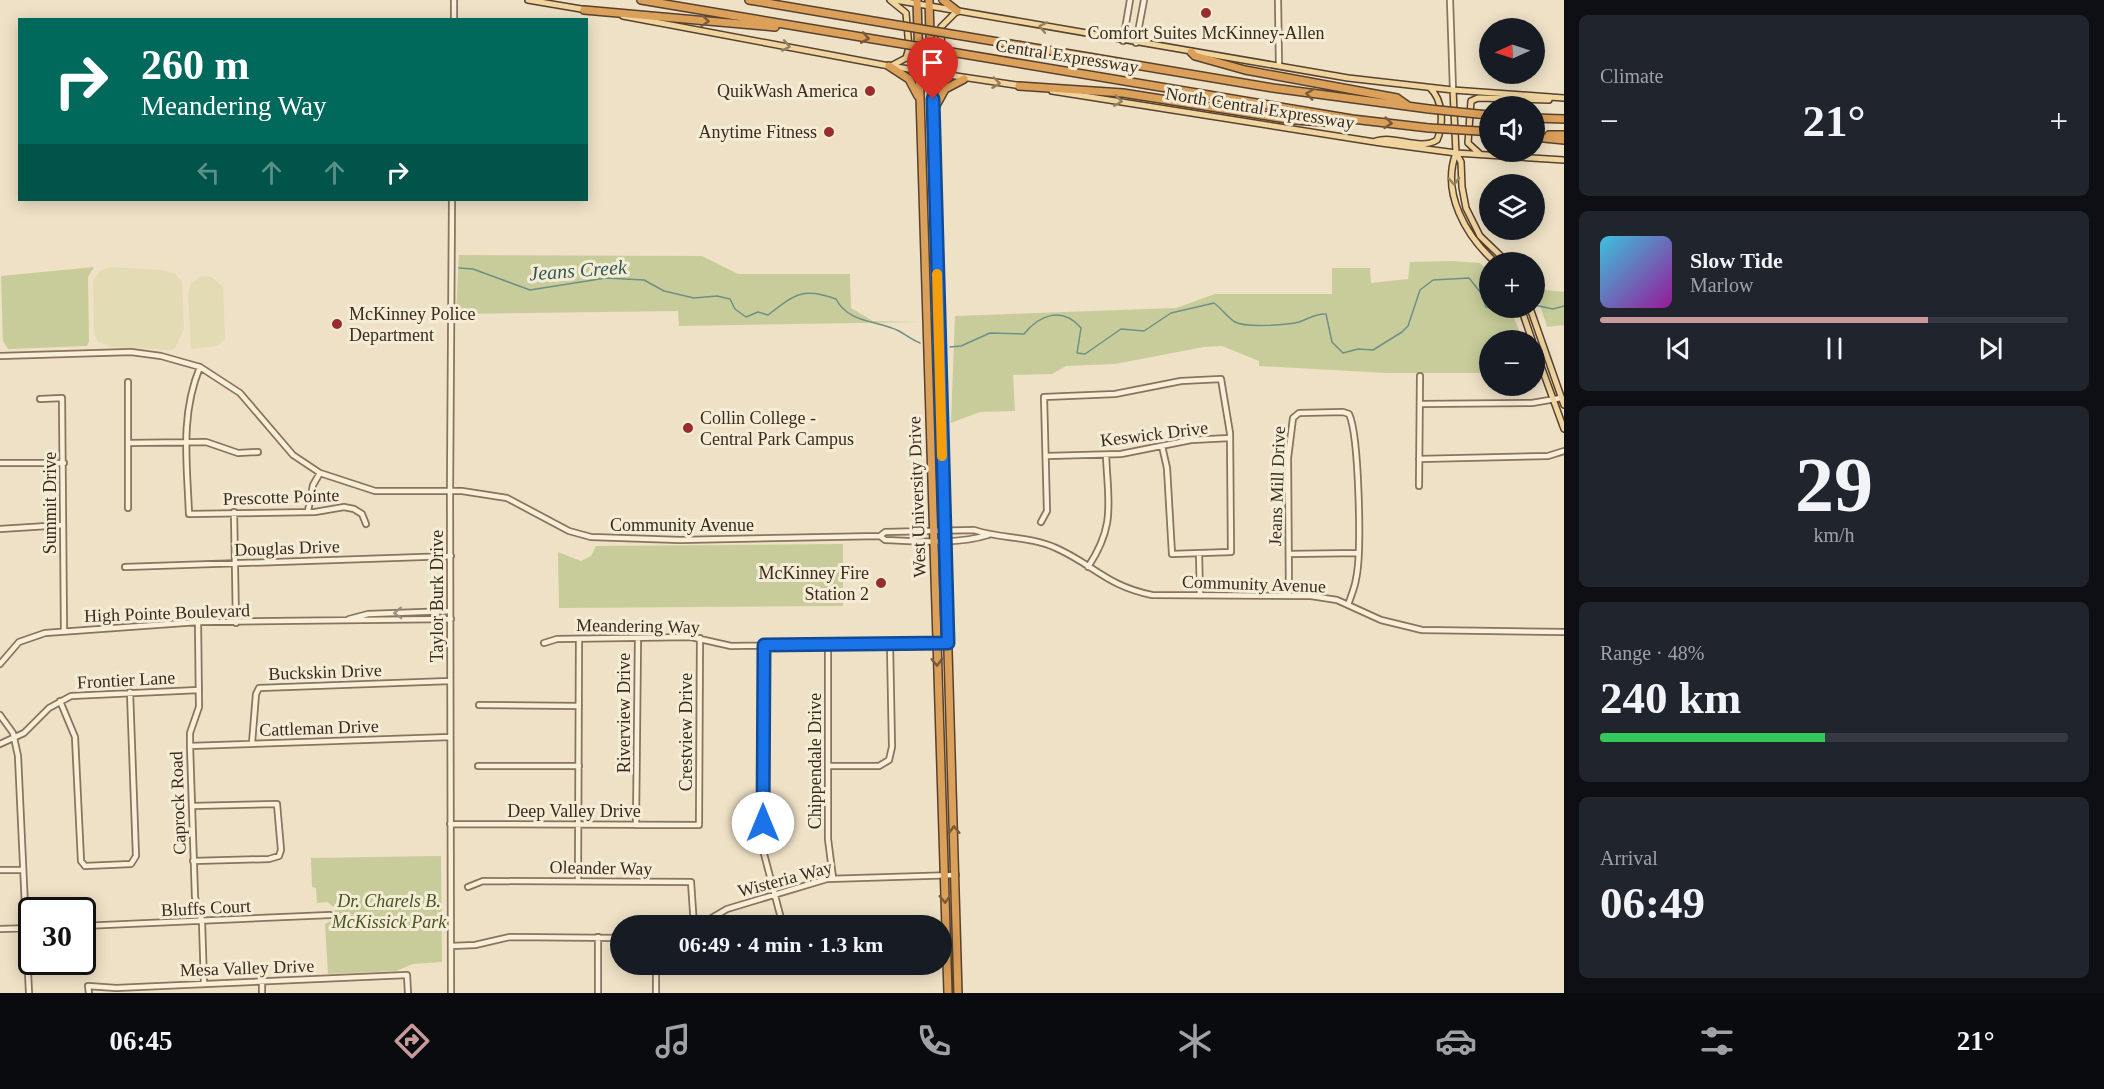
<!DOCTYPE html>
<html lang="en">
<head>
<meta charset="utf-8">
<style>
  body { margin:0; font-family:"Times New Roman",serif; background:#20242c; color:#f1f3f6; height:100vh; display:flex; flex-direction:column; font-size:22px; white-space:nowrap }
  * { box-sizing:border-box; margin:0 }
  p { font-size:20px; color:#9ea1a6 }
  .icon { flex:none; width:33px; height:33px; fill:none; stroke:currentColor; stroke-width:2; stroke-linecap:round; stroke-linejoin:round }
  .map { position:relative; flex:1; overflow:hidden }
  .details { display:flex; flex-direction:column; gap:15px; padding:15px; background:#0d0f14; width:540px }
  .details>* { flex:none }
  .top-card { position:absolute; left:18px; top:18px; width:570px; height:183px; border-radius:0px; box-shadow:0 3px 15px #0003; background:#00695c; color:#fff; overflow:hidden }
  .needle { width:39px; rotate:267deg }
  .controls { position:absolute; left:1479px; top:18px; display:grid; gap:12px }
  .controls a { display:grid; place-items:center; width:66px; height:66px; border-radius:50%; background:#171b24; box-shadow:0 3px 15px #0003; font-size:30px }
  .speed { position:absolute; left:18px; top:897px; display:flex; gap:12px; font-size:30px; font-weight:700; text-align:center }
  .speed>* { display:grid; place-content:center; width:78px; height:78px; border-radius:50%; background:#171b24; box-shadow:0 3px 15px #0003; line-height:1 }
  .speed .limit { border:3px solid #111; border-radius:9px; background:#fff; color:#111 }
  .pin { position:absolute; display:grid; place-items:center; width:51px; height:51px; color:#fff; margin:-62px -26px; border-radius:50% 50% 50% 0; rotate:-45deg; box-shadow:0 0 6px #0007 }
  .pin .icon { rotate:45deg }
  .me { position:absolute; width:66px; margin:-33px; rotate:0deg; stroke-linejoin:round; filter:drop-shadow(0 0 4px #0008) }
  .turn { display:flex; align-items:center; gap:21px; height:126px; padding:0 24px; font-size:27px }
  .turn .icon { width:78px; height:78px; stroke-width:2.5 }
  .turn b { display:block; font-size:42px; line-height:51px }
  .lanes { display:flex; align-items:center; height:57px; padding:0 24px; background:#0003; justify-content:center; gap:30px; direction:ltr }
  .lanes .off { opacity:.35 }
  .big { font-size:45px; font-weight:600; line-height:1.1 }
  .details .tile { flex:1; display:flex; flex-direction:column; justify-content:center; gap:9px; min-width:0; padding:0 21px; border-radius:9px; background:#20242c }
  .details .dial { align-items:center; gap:0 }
  .dial b { font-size:78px; line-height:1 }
  .song { display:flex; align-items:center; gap:18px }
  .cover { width:72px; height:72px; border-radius:9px; background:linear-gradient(135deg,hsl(190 70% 55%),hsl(300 70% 35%)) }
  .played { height:6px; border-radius:3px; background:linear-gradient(90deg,#c89a9c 70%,#363941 70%) }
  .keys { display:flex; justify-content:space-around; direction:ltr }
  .heat { display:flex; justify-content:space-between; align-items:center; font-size:33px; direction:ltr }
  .charge { height:9px; border-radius:4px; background:linear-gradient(90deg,#34c759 48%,#363941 0) }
  .trip { position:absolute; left:610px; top:915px; width:342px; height:60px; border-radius:30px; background:#171b24; box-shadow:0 3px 15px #0003; font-weight:600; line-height:60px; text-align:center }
  .dock { display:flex; height:96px; justify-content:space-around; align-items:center; background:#090b0e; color:#9ea1a6 }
  .dock .icon { width:42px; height:42px }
  .dock .active { color:#c89a9c }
  .dock b { font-size:27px; color:#f1f3f6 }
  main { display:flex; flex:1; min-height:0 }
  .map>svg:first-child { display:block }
  .farmland { fill:#e3dbb3 }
  .green { fill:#c7cc9a }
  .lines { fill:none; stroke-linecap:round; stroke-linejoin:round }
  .stream { stroke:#6e9087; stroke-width:1.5 }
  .minor-casing { stroke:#89735c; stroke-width:8 }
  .major-casing { stroke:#574130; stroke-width:8 }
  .highway-casing { stroke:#574130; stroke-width:10 }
  .minor { stroke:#f8efd9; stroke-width:4.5 }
  .major { stroke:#f0d59f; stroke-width:5 }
  .highway { stroke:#dba059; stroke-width:7 }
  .highway-bridge-casing { stroke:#574130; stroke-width:10; stroke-linecap:butt }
  .highway-bridge { stroke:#dba059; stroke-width:7 }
  .oneway { stroke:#7a5a36 }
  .oneway2 { stroke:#94805f }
  .oneway3 { stroke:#988e7c }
  .route-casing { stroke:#114b97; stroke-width:15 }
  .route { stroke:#1a73e8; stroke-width:10 }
  .slow { stroke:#f59e0b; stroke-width:10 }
  .poi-dot { fill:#972d2f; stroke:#f5ecd6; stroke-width:2 }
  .labels { text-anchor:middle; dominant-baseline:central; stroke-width:6; stroke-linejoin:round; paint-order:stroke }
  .poi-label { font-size:18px; fill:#392c1f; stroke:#f5ecd6; text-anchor:end }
  .street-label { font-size:18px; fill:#392c1f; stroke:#f5ecd6 }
  .park-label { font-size:18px; font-style:italic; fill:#4a5526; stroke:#f5ecd6 }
  .water-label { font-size:20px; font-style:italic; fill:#2f5955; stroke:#f5ecd6 }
</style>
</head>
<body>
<main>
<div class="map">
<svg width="1564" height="993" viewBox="0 0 1564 993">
  <rect width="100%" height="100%" fill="#eee1c6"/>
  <path class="farmland" d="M111,267L162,270L175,274L182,282L184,329L175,348L170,350L110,347L98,342L94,334L93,281L101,270Z
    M201,276L211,277L223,287L225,338L218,346L191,349L188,295L190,285Z"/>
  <path class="green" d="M459,255L702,256L738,274H850L851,308L873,321L918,322L679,326L678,311L456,314Z
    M1453,261L1480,263L1489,273L1490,308H1510L1523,340H1490L1489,373H1386L1259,366V361L1222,346L1204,347L1115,364L1066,366L1052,374L1013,375L1015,411L980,412L951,423L955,316L1176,308L1215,294H1332V268H1370L1371,283L1408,279L1410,262Z
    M94,267L88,277L89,341L87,346L8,349L3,341L1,276Z
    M1535,289L1564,292V325L1547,327Z
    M843,544V606L559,608L558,552L581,561L591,556L596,546Z
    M441,856L442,962L413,964L396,971L328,974L325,924L335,919V908L327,902L317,903L316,888L312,887L311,858Z"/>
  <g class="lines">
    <path class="stream" d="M459,268L473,269L530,290L606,278L644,280L664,291L694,298L717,296L730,299L735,309L746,317L758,312L768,315C795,294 803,287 836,299C849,324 878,320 899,331C906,335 912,340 920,343
      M1534,305L1553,309L1564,306
      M950,347L961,346L990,333L1024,334C1039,315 1062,306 1081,328L1077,353L1085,354L1121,329L1144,331L1171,313L1214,303C1221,308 1227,317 1235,322C1246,328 1287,325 1299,322C1308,319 1316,313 1326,314L1332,342L1343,353L1358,349L1373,350L1402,332L1408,326L1420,290L1433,280L1469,278L1481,293L1486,307L1497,308"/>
    <defs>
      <path id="minor" d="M1278,0L1279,66
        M1450,0L1453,90
        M454,20V0
        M1123,41L1130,0
        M1136,43L1144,0
        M0,356L131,352L161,356L200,367L240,393L293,455L320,473L375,491H462L507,498L569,531L591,537L680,540L880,536L885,532L974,530C1001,539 1030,536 1056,548C1094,565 1107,586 1152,595L1311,596L1337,600L1381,620L1422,630L1564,632
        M200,367C180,415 187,463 189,514L315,512L344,507L354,509L362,514L366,524
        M40,399L62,398L64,631
        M1420,404L1532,403L1561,398
        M128,443L206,442L238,453L258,452
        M1046,456L1121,454L1191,440L1230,438
        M1419,459L1548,456L1564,451
        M0,463H64
        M1419,486L1420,376
        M128,508V382
        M308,511L313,485L320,473
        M234,512L236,623
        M1041,522L1047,511L1044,397L1115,394L1181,381L1221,379L1230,433L1231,552L1172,554L1167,468L1162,446
        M0,529L63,525
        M880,536L885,540C918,541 956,545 988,535
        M1199,553L1200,595
        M1289,554L1357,553
        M125,567L451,556
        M1088,567C1116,525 1108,503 1106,455
        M1289,595L1288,458L1293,418L1299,413L1343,412L1349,414C1359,435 1362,553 1356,579C1355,587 1351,596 1348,605
        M349,619L368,614L450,611
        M198,622L199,707L190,733V746L195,897L202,922L204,983
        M544,643L557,639L691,637L731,646L948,643
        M828,644V839L833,878
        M764,645L763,850L783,926
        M0,664L19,642L45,633L198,622L451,619
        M60,701L75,737L81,861L85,866L131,864L136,856L130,692
        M479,705L579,706
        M0,715L13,733L18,756L29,993
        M252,743L256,694L259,688L450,681
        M0,744L24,733L49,708L71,696L199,690
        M190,746L450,737
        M478,766H579
        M828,766H879L889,760L892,747L890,644
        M192,806L277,804L281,850L279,856L269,859L193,861
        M450,824L699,825L700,638
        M636,825L638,638
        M0,870H23
        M578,881L579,639
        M468,887L483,881L691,882L694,926
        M82,926L330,915
        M698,926L727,909L827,879L956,875
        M0,929L32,928
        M598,937V993
        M451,946L475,945L510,937L621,938
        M262,981V993
        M89,993L88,986L116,988L407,975L408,993
        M451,993L450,491L452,200
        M656,993V964"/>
      <path id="major" d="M528,0L587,10
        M890,0L906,13L909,48L906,58L891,66
        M895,0L1348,78L1453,90L1564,98
        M623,16L889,66L1022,86
        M953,74L942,64L941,27L957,11
        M1453,90L1456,153L1461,162L1462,187L1466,208L1480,236L1507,262
        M1052,91L1381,143L1456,153L1564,160
        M1376,141C1395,135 1420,151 1437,140C1444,124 1443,100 1430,88
        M1456,153C1441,193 1466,236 1495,262
        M1480,154L1468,143L1471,101L1478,98L1549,100
        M1521,308L1532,340
        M1530,308L1564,405
        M1534,347L1564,429"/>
      <path id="highway" d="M641,0L891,42
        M749,0L891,24
        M917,0L948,993
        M929,0L958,993
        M943,0L957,11
        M584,10L775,27
        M957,35L1273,88L1429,109
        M1191,52L1195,56L1245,70L1397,98L1407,105
        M957,53L1352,119L1429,128
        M889,66L909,79L918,96
        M1019,86L1123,93L1293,120L1339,123L1350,120
        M934,109L945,89L964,79
        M1478,114L1490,115
        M1534,118L1564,119
        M1479,131L1490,132
        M1549,135H1564
        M1534,137L1564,140"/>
    </defs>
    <use href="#minor" class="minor-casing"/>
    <use href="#major" class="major-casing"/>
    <use href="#highway" class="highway-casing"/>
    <use href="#minor" class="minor"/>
    <use href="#major" class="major"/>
    <use href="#highway" class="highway"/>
    <defs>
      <path id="highway-bridge" d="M891,24L957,35
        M891,42L957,53
        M1429,109L1478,114
        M1429,128L1479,131"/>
    </defs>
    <use href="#highway-bridge" class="highway-bridge-casing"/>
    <use href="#highway-bridge" class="highway-bridge"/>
  </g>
  <defs><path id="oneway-chevron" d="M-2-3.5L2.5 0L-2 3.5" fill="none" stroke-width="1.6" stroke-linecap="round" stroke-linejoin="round" transform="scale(1.5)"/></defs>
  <g class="oneway">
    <use href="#oneway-chevron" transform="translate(705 21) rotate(5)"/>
    <use href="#oneway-chevron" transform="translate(865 38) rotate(10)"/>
    <use href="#oneway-chevron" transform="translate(1310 94) rotate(-172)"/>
    <use href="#oneway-chevron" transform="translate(1388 123) rotate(6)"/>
    <use href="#oneway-chevron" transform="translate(937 662) rotate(88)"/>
    <use href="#oneway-chevron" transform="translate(954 830) rotate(-92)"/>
    <use href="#oneway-chevron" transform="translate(945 899) rotate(88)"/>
  </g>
  <g class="oneway2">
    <use href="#oneway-chevron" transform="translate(1043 27) rotate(-169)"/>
    <use href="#oneway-chevron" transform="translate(786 46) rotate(11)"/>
    <use href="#oneway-chevron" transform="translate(996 83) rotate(7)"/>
    <use href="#oneway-chevron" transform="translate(1118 101) rotate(8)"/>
    <use href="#oneway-chevron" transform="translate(1454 181) rotate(87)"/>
  </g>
  <use class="oneway3" href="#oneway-chevron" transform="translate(398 613) rotate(178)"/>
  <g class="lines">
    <defs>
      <path id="route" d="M763,823L764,645L948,643L933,99"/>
    </defs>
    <use href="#route" class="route-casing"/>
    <use href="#route" class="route"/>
    <path class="slow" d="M937,274L942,456"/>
  </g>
  <g class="poi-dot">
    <circle cx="1206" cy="13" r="6"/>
    <circle cx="870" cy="91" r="6"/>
    <circle cx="829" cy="132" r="6"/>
    <circle cx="337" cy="324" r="6"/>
    <circle cx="688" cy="428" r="6"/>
    <circle cx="881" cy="583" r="6"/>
  </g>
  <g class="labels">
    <g class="poi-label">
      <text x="1206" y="33" text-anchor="middle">Comfort Suites McKinney-Allen</text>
      <text x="858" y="91">QuikWash America</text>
      <text x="817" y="132">Anytime Fitness</text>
      <text x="349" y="314" text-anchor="start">McKinney Police<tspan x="349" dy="21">Department</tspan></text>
      <text x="700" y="418" text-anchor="start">Collin College -<tspan x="700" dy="21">Central Park Campus</tspan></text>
      <text x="869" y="573">McKinney Fire<tspan x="869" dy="21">Station 2</tspan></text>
    </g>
    <g class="street-label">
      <text transform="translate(1067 56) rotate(9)">Central Expressway</text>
      <text transform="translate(1260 108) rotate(9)">North Central Expressway</text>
      <text transform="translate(1154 434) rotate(-7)">Keswick Drive</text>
      <text transform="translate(1277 486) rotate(-88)">Jeans Mill Drive</text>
      <text transform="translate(281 497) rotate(-2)">Prescotte Pointe</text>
      <text transform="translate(917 497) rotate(-92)">West University Drive</text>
      <text transform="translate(50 503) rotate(-90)">Summit Drive</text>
      <text x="682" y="525">Community Avenue</text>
      <text transform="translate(287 548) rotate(-2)">Douglas Drive</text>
      <text transform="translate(1254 584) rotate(2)">Community Avenue</text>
      <text transform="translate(437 596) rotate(-90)">Taylor Burk Drive</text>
      <text transform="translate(167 613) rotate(-2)">High Pointe Boulevard</text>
      <text transform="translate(638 626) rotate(1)">Meandering Way</text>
      <text transform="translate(325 672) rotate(-2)">Buckskin Drive</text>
      <text transform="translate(126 680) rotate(-3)">Frontier Lane</text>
      <text transform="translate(624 713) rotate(-90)">Riverview Drive</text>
      <text transform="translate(319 728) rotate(-2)">Cattleman Drive</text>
      <text transform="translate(686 732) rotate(-90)">Crestview Drive</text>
      <text transform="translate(815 761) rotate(-90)">Chippendale Drive</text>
      <text transform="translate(178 803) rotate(-92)">Caprock Road</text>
      <text x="574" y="811">Deep Valley Drive</text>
      <text transform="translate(601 868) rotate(1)">Oleander Way</text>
      <text transform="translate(785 879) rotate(-15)">Wisteria Way</text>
      <text transform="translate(206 908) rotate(-3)">Bluffs Court</text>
      <text transform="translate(247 968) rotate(-2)">Mesa Valley Drive</text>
    </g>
    <g class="park-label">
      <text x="389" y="901">Dr. Charels B.<tspan x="389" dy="21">McKissick Park</tspan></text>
    </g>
    <g class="water-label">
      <text transform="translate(578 270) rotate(-4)">Jeans Creek</text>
    </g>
  </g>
</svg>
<div class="controls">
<a><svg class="needle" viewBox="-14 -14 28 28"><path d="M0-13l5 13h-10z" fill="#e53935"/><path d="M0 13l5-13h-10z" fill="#9ea1a6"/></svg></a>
<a><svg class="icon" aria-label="sound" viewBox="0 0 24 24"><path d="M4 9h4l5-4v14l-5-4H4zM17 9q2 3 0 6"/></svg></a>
<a><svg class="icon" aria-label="layers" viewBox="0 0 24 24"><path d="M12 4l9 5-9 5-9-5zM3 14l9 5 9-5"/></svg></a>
<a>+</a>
<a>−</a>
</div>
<div class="speed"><div class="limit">30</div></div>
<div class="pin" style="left:933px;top:99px;background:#d93025"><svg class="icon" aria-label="arrive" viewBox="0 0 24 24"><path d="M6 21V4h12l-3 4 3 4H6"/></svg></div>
<svg class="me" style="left:763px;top:823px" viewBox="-20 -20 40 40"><circle r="19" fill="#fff"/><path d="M0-13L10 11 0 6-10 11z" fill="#1a73e8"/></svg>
<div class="trip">06:49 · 4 min · 1.3 km</div>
<div class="top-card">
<div class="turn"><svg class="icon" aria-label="right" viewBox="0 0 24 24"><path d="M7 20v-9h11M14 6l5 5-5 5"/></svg><div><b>260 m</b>Meandering Way</div></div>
<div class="lanes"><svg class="icon off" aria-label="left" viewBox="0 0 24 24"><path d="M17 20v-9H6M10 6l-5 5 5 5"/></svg><svg class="icon off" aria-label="ahead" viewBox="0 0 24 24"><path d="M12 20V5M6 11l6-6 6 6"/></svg><svg class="icon off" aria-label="ahead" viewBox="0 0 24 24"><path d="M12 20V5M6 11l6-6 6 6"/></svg><svg class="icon" aria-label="right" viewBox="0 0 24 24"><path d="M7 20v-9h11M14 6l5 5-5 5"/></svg></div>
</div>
</div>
<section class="details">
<div class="tile"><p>Climate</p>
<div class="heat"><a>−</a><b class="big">21°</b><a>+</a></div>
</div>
<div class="tile">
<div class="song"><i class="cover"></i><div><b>Slow Tide</b><p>Marlow</p></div></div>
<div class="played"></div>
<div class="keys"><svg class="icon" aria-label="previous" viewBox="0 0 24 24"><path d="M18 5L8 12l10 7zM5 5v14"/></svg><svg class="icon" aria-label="pause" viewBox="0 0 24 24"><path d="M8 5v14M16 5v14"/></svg><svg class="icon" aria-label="next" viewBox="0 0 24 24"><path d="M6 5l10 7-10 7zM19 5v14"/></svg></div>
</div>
<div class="tile dial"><b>29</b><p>km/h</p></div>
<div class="tile"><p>Range · 48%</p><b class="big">240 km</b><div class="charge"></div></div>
<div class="tile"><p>Arrival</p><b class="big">06:49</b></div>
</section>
</main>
<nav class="dock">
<b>06:45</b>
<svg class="icon active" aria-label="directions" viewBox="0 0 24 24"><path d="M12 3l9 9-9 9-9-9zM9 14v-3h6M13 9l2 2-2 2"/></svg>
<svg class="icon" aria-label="music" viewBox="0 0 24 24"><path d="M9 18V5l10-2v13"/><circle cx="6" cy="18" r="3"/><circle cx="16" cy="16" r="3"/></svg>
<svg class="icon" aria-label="phone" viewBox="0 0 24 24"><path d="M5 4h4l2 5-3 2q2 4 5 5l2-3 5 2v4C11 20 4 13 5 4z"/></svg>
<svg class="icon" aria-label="climate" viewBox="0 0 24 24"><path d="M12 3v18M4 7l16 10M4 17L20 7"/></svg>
<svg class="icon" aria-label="car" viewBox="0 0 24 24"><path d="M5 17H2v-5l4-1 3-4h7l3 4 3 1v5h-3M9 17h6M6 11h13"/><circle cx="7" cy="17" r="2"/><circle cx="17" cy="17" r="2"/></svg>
<svg class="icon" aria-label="filters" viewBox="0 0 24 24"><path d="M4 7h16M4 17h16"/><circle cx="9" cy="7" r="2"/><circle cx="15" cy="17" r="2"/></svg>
<b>21°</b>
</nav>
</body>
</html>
